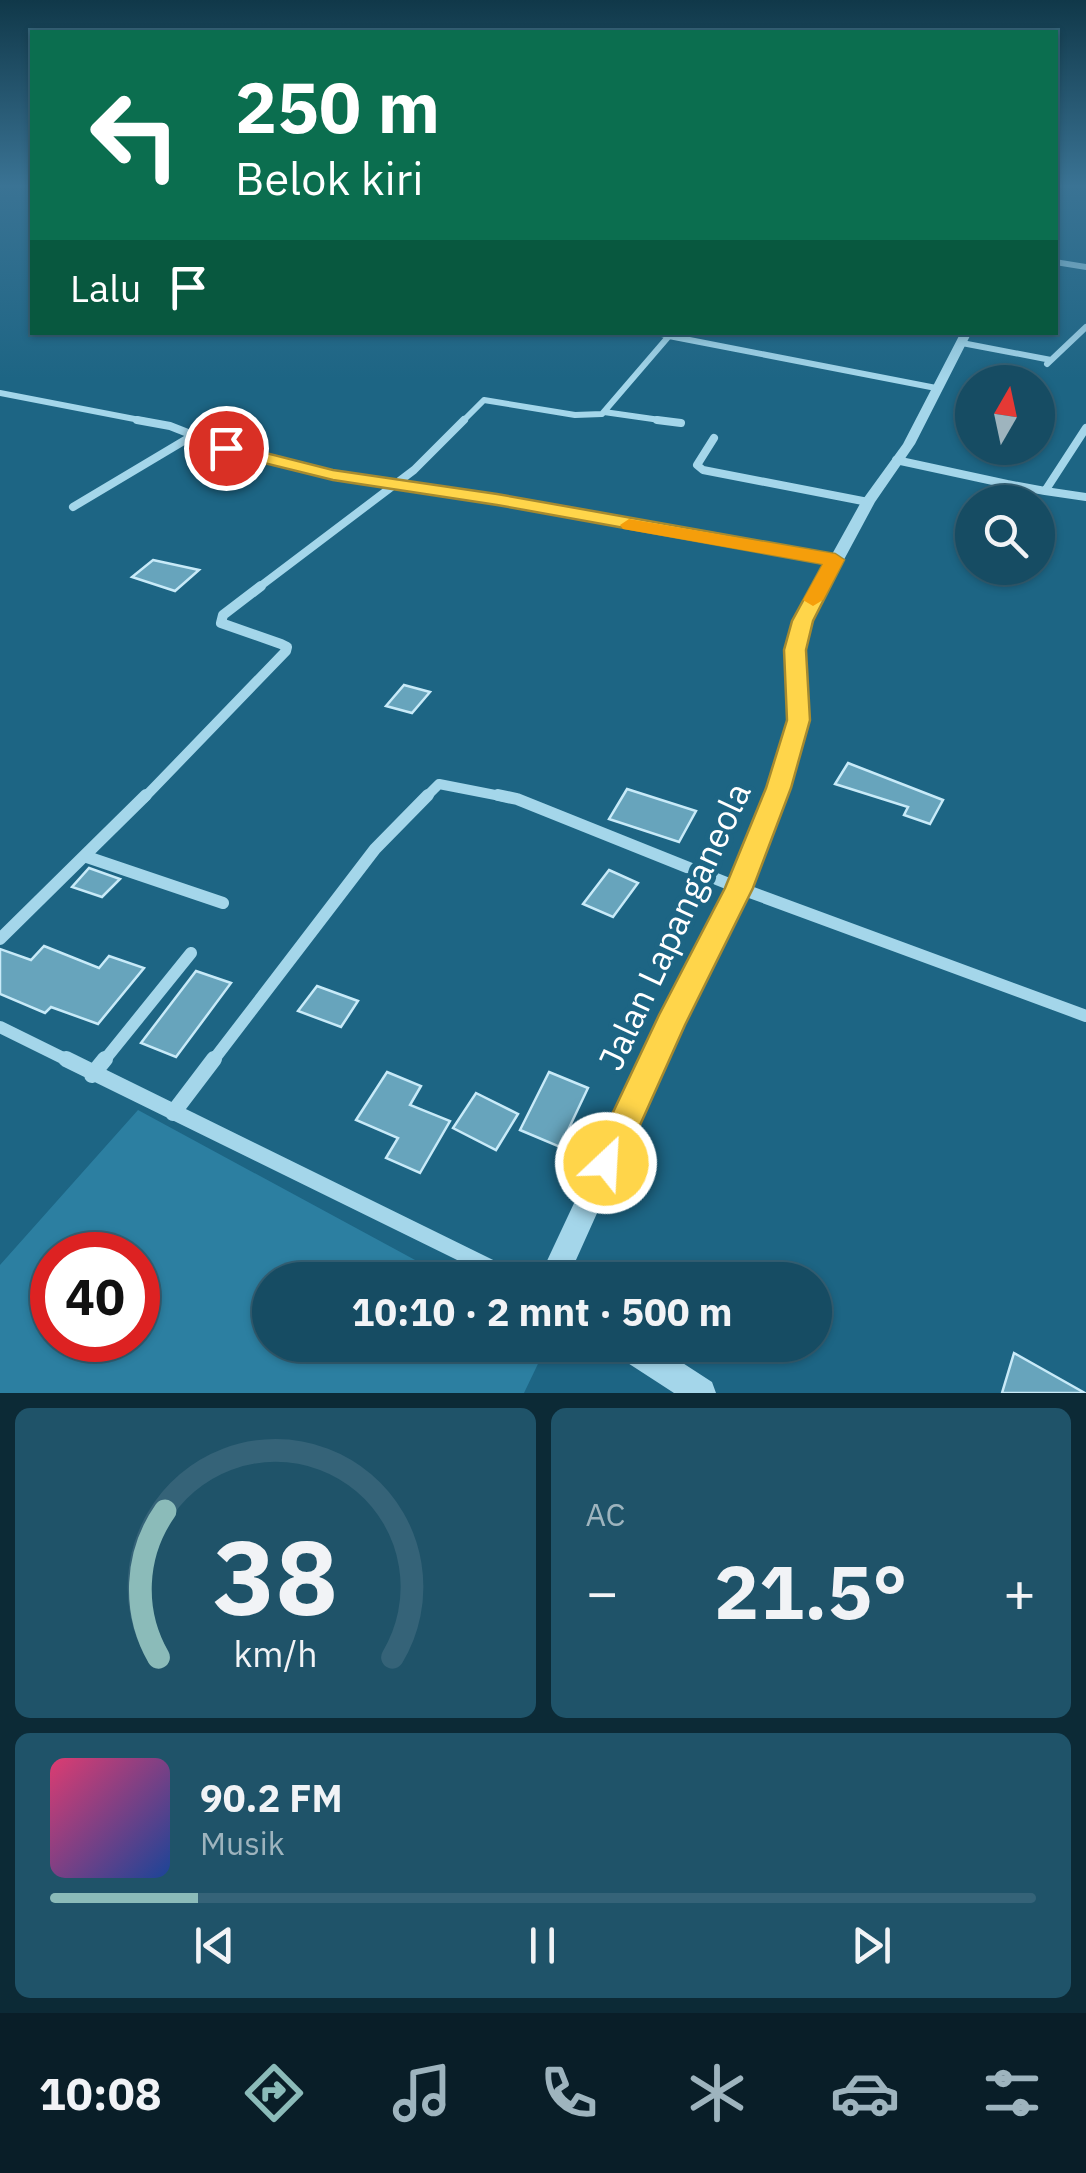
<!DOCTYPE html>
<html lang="id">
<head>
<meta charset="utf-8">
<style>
  body { margin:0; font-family:"IBM Plex Sans",sans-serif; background:#1f5369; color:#f1f3f6; height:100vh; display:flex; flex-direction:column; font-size:38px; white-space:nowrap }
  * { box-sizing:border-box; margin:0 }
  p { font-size:32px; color:#9eb4be }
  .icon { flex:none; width:55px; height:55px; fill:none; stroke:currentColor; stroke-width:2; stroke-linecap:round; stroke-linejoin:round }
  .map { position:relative; height:1393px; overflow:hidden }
  .panel { display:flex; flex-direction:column; gap:15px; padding:15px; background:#0c2a36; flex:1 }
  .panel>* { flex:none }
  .banner { position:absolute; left:30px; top:30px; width:1028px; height:305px; border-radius:0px; box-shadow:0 2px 8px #0004,0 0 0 2px #356378; background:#0b6e4f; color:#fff; overflow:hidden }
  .needle { width:65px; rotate:9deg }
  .fabs { position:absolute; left:955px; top:365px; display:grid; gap:20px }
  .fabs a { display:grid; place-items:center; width:100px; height:100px; border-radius:50%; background:#164c63; box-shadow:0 2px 8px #0004,0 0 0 2px #356378; font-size:50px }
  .speed { position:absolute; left:30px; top:1232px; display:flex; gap:20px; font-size:50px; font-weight:700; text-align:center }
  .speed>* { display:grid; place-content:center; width:130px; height:130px; border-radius:50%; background:#164c63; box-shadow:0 2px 8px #0004,0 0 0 2px #356378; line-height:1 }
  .speed .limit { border:15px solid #d22; background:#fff; color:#111 }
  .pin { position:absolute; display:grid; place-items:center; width:85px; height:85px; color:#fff; margin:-42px; border:5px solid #fff; border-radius:50%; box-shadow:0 2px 10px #0007 }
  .me { position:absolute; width:110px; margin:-55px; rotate:25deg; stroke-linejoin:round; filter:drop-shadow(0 0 8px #0008) }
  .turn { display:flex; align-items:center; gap:35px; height:210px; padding:0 40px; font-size:45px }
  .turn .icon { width:130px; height:130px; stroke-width:2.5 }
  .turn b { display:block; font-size:70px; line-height:85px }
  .then { display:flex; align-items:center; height:95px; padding:0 40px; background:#0003; gap:20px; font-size:38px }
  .big { font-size:75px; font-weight:700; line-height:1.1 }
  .panel .widget { flex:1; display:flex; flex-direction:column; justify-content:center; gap:15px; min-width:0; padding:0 35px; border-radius:15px; background:#1f5369 }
  .panel .dial { align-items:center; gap:0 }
  .dial svg { height:260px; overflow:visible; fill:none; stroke:#356378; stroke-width:7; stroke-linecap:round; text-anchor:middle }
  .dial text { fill:#f1f3f6; stroke:none }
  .song { display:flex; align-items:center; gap:30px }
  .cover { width:120px; height:120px; border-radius:15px; background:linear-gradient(135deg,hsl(340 70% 55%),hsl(220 70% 35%)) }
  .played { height:10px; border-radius:5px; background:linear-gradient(90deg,#8bbbb9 15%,#356378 15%) }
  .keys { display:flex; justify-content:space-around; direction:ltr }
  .heat { display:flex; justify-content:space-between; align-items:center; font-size:55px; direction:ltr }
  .panel .tiles { flex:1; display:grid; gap:15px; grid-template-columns:1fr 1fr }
  .widget:last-child { grid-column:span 2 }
  .trip { position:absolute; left:252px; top:1262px; width:580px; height:100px; border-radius:50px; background:#164c63; box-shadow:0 2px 8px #0004,0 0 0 2px #356378; font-weight:700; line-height:100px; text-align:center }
  .tabs { display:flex; height:160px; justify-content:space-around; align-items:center; background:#091e28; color:#9eb4be }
  .tabs .icon { width:70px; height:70px }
  .tabs .on { color:#8bbbb9 }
  .tabs b { font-size:45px; color:#f1f3f6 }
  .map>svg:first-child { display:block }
  .green { fill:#2c7fa1; fill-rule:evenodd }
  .building { fill:#67a4bc; stroke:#c8eaf8; stroke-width:2.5 }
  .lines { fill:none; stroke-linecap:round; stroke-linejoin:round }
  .minor-far4 { stroke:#a4d6ea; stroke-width:6 }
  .minor-far3 { stroke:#a4d6ea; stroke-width:8 }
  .minor-far2 { stroke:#a4d6ea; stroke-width:10 }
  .minor-far1 { stroke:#a4d6ea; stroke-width:12 }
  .minor { stroke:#a4d6ea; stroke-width:16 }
  .tertiary { fill:#a4d6ea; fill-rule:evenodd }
  .route { fill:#ffd54a; stroke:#a68a30; stroke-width:2.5 }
  .slow { fill:#f59e0b }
  .labels { text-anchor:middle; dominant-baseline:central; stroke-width:10; stroke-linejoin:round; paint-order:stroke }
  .street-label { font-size:35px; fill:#fff; stroke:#1d6584 }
</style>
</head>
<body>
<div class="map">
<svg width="1086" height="1393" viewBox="0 0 1086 1393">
  <rect width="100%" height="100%" fill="#1d6584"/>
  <path class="green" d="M138,1110L452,1280H270V1345H547L524,1393H0V1265ZM52,1255H138V1340H52Z"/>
  <path class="building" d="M153,560L199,570L175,591L132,577Z
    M404,685L430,692L412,713L386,706Z
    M848,763L943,800L930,824L904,815L908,807L835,784Z
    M627,789L696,811L679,842L609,819Z
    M89,868L120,879L102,897L72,887Z
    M609,870L638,883L613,917L583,904Z
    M44,946L99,968L109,956L144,968L98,1024L51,1007L45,1013L0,994V949L31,960Z
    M196,971L231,983L176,1057L141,1043Z
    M317,986L358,1001L341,1027L298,1011Z
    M387,1072L421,1086L410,1105L450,1121L420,1173L386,1158L398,1138L356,1120Z
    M549,1072L588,1088L560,1147L520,1130Z
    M476,1093L518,1114L496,1150L453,1128Z
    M1014,1353L1085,1393H1002Z"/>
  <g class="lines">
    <path class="minor-far4" d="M673,333L669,336L936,388
      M962,343L1051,360
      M1047,364L1086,327
      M0,393L150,422
      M604,412L674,422
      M462,422L484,400L575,415L602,414L669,336L655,332"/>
    <path class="minor-far3" d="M137,420L170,426L226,448L333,475L497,499L835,560
      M657,420L681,423
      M714,438L697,465L703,470L868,502
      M896,460L1007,484
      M1045,491L1086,497
      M992,502L1007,484L1045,491L1086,428
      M73,507L192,436
      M258,588L414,470L464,420"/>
    <path class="minor-far2" d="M144,798L286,651L287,647L281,644L221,623L223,615L261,586
      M425,798L439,784L511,798"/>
    <path class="minor-far1" d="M498,795L517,799L739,888L1086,1016
      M87,857L223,903
      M0,939L146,795
      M0,1027L71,1062
      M103,1062L191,953
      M212,1062L375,849L428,795"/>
    <path class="minor" d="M66,1059L516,1280
      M92,1075L105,1059
      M173,1113L214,1059"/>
    <path class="tertiary" d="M1055,259L1086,264V270L1055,265Z
      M961,332H972L915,444L875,502L811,621L802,662L807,720L788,789L750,888L682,1024L567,1280H538L658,1024L728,888L768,789L789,720L786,662L795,621L861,502L903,444Z
      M613,1345H655L712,1382L716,1393H674L617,1356Z"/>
  </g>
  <linearGradient id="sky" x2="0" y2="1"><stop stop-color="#103849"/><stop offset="0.49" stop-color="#3a7394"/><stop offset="1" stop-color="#3a7394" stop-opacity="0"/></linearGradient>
  <rect width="1086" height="379" fill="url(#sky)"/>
  <path class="route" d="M226,443L333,470L497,494L835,554L844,560L813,621L806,650L810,720L791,788L753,888L685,1025L618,1174L606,1179L594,1174L589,1163L659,1015L725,888L766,788L787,720L784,650L792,621L823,564L497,505L333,480L220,452L217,448Z"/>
  <path class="slow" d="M629,519L835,554L844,560L823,600L813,606L803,600L823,564L623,529L620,525Z"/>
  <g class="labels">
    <g class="street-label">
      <text transform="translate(674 926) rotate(-65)">Jalan Lapanganeola</text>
    </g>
  </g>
</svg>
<div class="fabs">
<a><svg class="needle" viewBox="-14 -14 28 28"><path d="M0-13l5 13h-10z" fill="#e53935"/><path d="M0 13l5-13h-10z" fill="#9eb4be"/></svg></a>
<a><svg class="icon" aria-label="search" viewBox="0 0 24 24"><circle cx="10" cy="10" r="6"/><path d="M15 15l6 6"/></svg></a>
</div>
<div class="speed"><div class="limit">40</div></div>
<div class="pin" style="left:226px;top:448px;background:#d93025"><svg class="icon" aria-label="arrive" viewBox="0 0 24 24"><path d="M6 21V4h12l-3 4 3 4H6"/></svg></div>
<svg class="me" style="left:606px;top:1163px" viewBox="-20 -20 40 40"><circle r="17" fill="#ffd54a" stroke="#fff" stroke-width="3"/><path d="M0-11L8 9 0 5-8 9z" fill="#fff"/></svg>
<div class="trip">10:10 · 2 mnt · 500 m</div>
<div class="banner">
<div class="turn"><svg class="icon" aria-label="left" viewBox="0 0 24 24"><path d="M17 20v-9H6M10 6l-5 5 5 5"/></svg><div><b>250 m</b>Belok kiri</div></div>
<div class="then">Lalu<svg class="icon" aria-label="arrive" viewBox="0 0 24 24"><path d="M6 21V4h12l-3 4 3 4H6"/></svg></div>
</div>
</div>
<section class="panel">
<div class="tiles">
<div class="widget dial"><svg viewBox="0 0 100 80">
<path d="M14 69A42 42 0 1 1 86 69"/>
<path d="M14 69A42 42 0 0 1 16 24" stroke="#8bbbb9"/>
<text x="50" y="56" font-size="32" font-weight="700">38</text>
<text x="50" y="72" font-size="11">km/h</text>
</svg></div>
<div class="widget"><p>AC</p>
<div class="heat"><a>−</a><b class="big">21.5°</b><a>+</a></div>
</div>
<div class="widget">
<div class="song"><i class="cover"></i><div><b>90.2 FM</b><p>Musik</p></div></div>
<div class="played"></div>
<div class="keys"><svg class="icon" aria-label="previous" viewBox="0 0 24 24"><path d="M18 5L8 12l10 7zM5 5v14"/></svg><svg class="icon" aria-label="pause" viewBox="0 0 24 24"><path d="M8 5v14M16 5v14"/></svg><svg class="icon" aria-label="next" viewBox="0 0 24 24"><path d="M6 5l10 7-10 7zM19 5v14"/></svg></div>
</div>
</div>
</section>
<nav class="tabs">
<b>10:08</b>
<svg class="icon on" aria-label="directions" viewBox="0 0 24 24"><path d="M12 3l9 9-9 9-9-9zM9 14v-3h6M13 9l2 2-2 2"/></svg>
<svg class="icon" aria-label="music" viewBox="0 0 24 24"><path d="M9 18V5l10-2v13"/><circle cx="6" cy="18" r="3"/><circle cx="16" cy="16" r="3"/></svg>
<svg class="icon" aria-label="phone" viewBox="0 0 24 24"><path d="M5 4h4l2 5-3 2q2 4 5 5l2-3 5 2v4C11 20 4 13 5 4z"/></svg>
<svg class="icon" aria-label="climate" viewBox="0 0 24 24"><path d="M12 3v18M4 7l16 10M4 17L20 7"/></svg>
<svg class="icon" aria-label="car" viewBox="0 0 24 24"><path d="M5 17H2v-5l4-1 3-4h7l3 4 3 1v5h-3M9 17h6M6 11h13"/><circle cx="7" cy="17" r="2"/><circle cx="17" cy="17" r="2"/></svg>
<svg class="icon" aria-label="filters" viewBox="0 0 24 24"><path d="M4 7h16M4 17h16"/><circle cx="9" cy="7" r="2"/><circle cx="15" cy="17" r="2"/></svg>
</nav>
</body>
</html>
